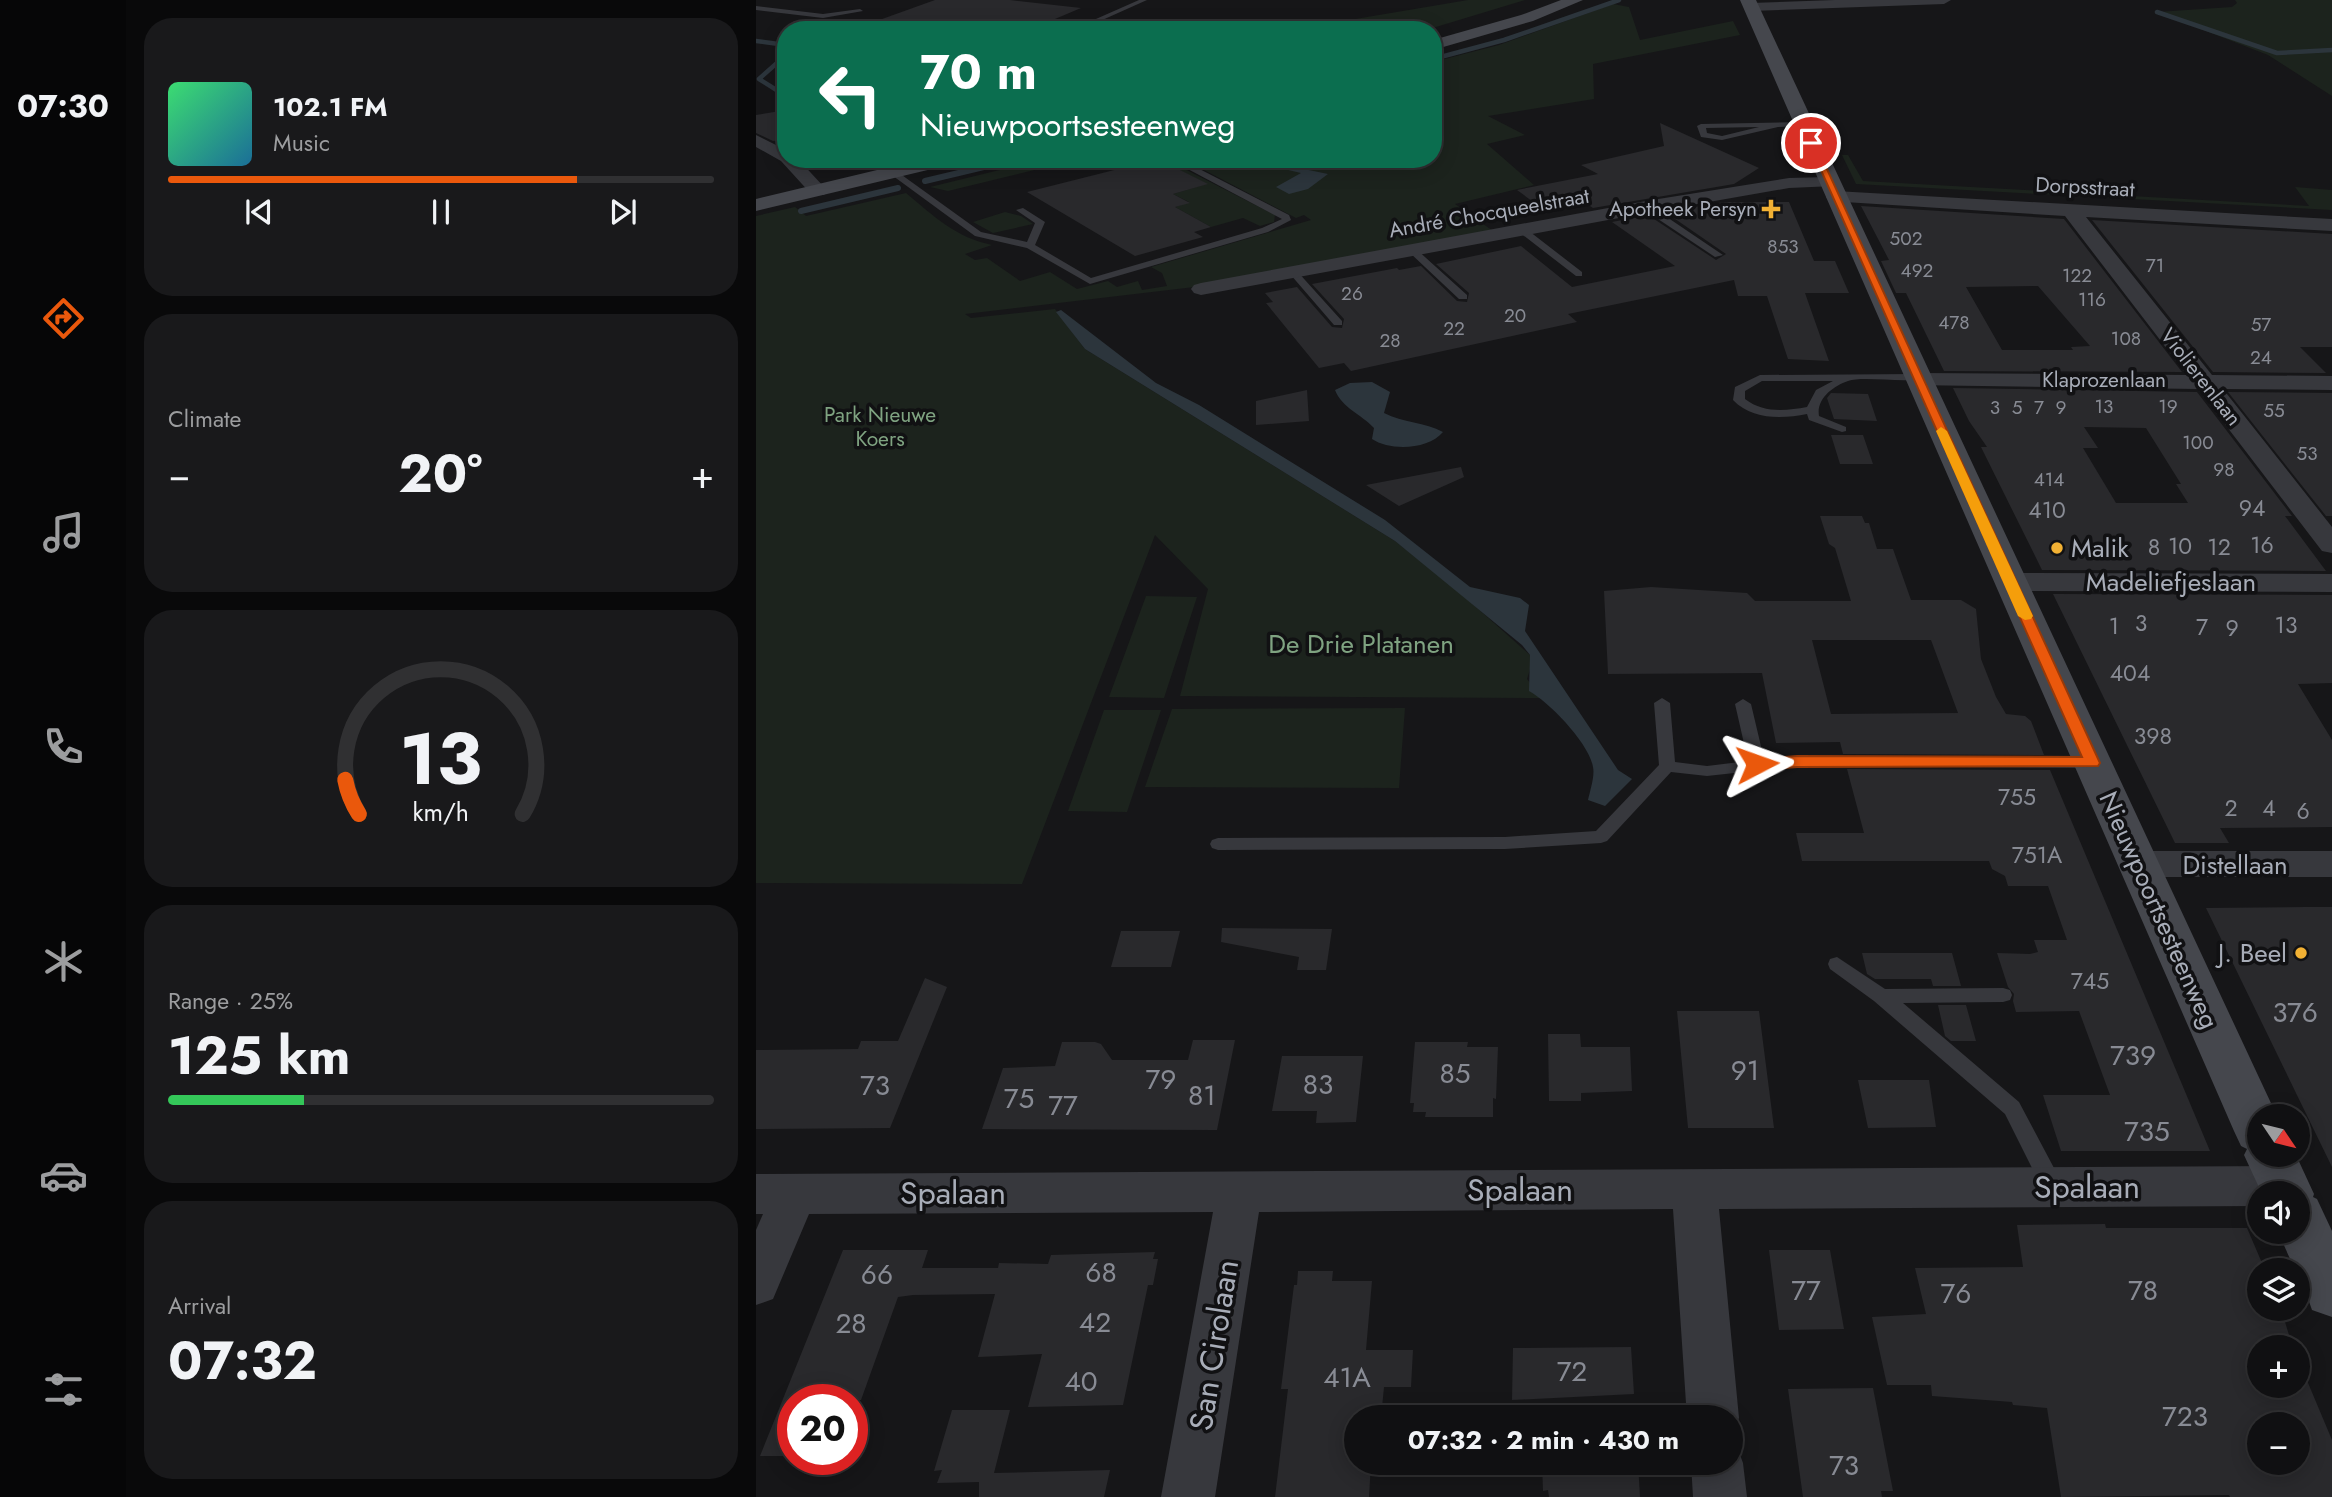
<!DOCTYPE html>
<html lang="en">
<head>
<meta charset="utf-8">
<style>
  body { margin:0; font-family:Jost,sans-serif; background:#19191b; color:#f1f3f6; height:100vh; display:flex; flex-direction:column; font-size:26px; white-space:nowrap }
  * { box-sizing:border-box; margin:0 }
  p { font-size:23px; color:#9c9d9f }
  .icon { flex:none; width:38px; height:38px; fill:none; stroke:currentColor; stroke-width:2; stroke-linecap:round; stroke-linejoin:round }
  .map { position:relative; flex:1; overflow:hidden }
  .panel { display:flex; flex-direction:column; gap:18px; padding:18px; background:#09090a; width:630px }
  .panel>* { flex:none }
  .banner { position:absolute; left:21px; top:21px; width:665px; height:147px; border-radius:28px; box-shadow:0 4px 18px #0003,0 0 0 2px #303032; background:#0b6e4f; color:#fff; overflow:hidden }
  .needle { width:46px; rotate:125deg }
  .controls { position:absolute; left:1491px; top:1104px; display:grid; gap:14px }
  .controls a { display:grid; place-items:center; width:63px; height:63px; border-radius:50%; background:#101012; box-shadow:0 4px 18px #0003,0 0 0 2px #303032; font-size:35px }
  .speed { position:absolute; left:21px; top:1384px; display:flex; gap:14px; font-size:35px; font-weight:700; text-align:center }
  .speed>* { display:grid; place-content:center; width:91px; height:91px; border-radius:50%; background:#101012; box-shadow:0 4px 18px #0003,0 0 0 2px #303032; line-height:1 }
  .speed .limit { border:10px solid #d22; background:#fff; color:#111 }
  .pin { position:absolute; display:grid; place-items:center; width:60px; height:60px; color:#fff; margin:-30px; border:4px solid #fff; border-radius:50%; box-shadow:0 2px 7px #0007 }
  .me { position:absolute; width:77px; margin:-38px; rotate:86deg; stroke-linejoin:round; filter:drop-shadow(0 0 5px #0008) }
  .turn { display:flex; align-items:center; gap:24px; height:147px; padding:0 28px; font-size:32px }
  .turn .icon { width:91px; height:91px; stroke-width:2.5 }
  .turn b { display:block; font-size:49px; line-height:60px }
  .big { font-size:52px; font-weight:700; line-height:1.1 }
  .panel .card { flex:1; display:flex; flex-direction:column; justify-content:center; gap:10px; min-width:0; padding:0 24px; border-radius:28px; background:#19191b }
  .panel .dial { align-items:center; gap:0 }
  .dial svg { height:182px; overflow:visible; fill:none; stroke:#303032; stroke-width:7; stroke-linecap:round; text-anchor:middle }
  .dial text { fill:#f1f3f6; stroke:none }
  .song { display:flex; align-items:center; gap:21px }
  .cover { width:84px; height:84px; border-radius:10px; background:linear-gradient(135deg,hsl(140 70% 55%),hsl(200 70% 35%)) }
  .played { height:7px; border-radius:4px; background:linear-gradient(90deg,#ea580c 75%,#303032 75%) }
  .keys { display:flex; justify-content:space-around; direction:ltr }
  .heat { display:flex; justify-content:space-between; align-items:center; font-size:38px; direction:ltr }
  .charge { height:10px; border-radius:5px; background:linear-gradient(90deg,#34c759 25%,#303032 0) }
  .trip { position:absolute; left:588px; top:1405px; width:399px; height:70px; border-radius:35px; background:#101012; box-shadow:0 4px 18px #0003,0 0 0 2px #303032; font-weight:700; line-height:70px; text-align:center }
  main { display:flex; flex:1; min-height:0 }
  .tab-bar { display:flex; flex-direction:column; width:126px; justify-content:space-around; align-items:center; background:#060607; color:#9c9d9f }
  .tab-bar .icon { width:49px; height:49px }
  .tab-bar .current { color:#ea580c }
  .tab-bar b { font-size:32px; color:#f1f3f6 }
  .map>svg:first-child { display:block }
  .green { fill:#1c231d }
  .water { fill:#2c353c }
  .lines { fill:none; stroke-linecap:round; stroke-linejoin:round }
  .stream-far1 { stroke:#2c353c; stroke-width:4.5 }
  .stream { stroke:#2c353c; stroke-width:6 }
  .building { fill:#29292c; fill-rule:evenodd }
  .service { fill:#37383d; fill-rule:evenodd }
  .minor { fill:#37383d; fill-rule:evenodd }
  .secondary { fill:#45474d; fill-rule:evenodd }
  .route { fill:#ea580c; stroke:#983908; stroke-width:2 }
  .slow { fill:#f59e0b }
  .poi-dot { fill:#f2b134; stroke:#111113; stroke-width:2.5 }
  .labels { text-anchor:middle; dominant-baseline:central; stroke-width:7; stroke-linejoin:round; paint-order:stroke }
  .far-number-label { font-size:19px; fill:#888b94 }
  .far-street-label { font-size:21px; fill:#a8adb8; stroke:#111113 }
  .far-poi-label { font-size:21px; fill:#a8adb8; stroke:#111113; text-anchor:end }
  .far-park-label { font-size:21px; fill:#7fa381; stroke:#111113 }
  .number-label { font-size:23px; fill:#888b94 }
  .poi-label { font-size:26px; fill:#a8adb8; stroke:#111113; text-anchor:start }
  .street-label { font-size:26px; fill:#a8adb8; stroke:#111113 }
  .park-label { font-size:26px; fill:#7fa381; stroke:#111113 }
  .near-number-label { font-size:28px; fill:#888b94 }
  .near-street-label { font-size:32px; fill:#a8adb8; stroke:#111113 }
</style>
</head>
<body>
<main>
<nav class="tab-bar">
<b>07:30</b>
<svg class="icon current" aria-label="directions" viewBox="0 0 24 24"><path d="M12 3l9 9-9 9-9-9zM9 14v-3h6M13 9l2 2-2 2"/></svg>
<svg class="icon" aria-label="music" viewBox="0 0 24 24"><path d="M9 18V5l10-2v13"/><circle cx="6" cy="18" r="3"/><circle cx="16" cy="16" r="3"/></svg>
<svg class="icon" aria-label="phone" viewBox="0 0 24 24"><path d="M5 4h4l2 5-3 2q2 4 5 5l2-3 5 2v4C11 20 4 13 5 4z"/></svg>
<svg class="icon" aria-label="climate" viewBox="0 0 24 24"><path d="M12 3v18M4 7l16 10M4 17L20 7"/></svg>
<svg class="icon" aria-label="car" viewBox="0 0 24 24"><path d="M5 17H2v-5l4-1 3-4h7l3 4 3 1v5h-3M9 17h6M6 11h13"/><circle cx="7" cy="17" r="2"/><circle cx="17" cy="17" r="2"/></svg>
<svg class="icon" aria-label="filters" viewBox="0 0 24 24"><path d="M4 7h16M4 17h16"/><circle cx="9" cy="7" r="2"/><circle cx="15" cy="17" r="2"/></svg>
</nav>
<section class="panel">
<div class="card">
<div class="song"><i class="cover"></i><div><b>102.1 FM</b><p>Music</p></div></div>
<div class="played"></div>
<div class="keys"><svg class="icon" aria-label="previous" viewBox="0 0 24 24"><path d="M18 5L8 12l10 7zM5 5v14"/></svg><svg class="icon" aria-label="pause" viewBox="0 0 24 24"><path d="M8 5v14M16 5v14"/></svg><svg class="icon" aria-label="next" viewBox="0 0 24 24"><path d="M6 5l10 7-10 7zM19 5v14"/></svg></div>
</div>
<div class="card"><p>Climate</p>
<div class="heat"><a>−</a><b class="big">20°</b><a>+</a></div>
</div>
<div class="card dial"><svg viewBox="0 0 100 80">
<path d="M14 69A42 42 0 1 1 86 69"/>
<path d="M14 69A42 42 0 0 1 8 54" stroke="#ea580c"/>
<text x="50" y="56" font-size="32" font-weight="700">13</text>
<text x="50" y="72" font-size="11">km/h</text>
</svg></div>
<div class="card"><p>Range · 25%</p><b class="big">125 km</b><div class="charge"></div></div>
<div class="card"><p>Arrival</p><b class="big">07:32</b></div>
</section>
<div class="map">
<svg width="1576" height="1497" viewBox="0 0 1576 1497">
  <rect width="100%" height="100%" fill="#161618"/>
  <path class="green" d="M712,0H769L670,30H534Z
    M1479,0H1576V96L1512,55L1401,12L1476,7L1481,3Z
    M857,4L873,7L884,40L977,21L984,35L837,64L838,99L732,116L769,135L731,144L778,185L699,204L737,231L447,286L209,314L215,318L299,309L329,349L639,541L701,590L774,655L775,666L771,679L786,698L424,696L452,589L399,535L266,884L0,883V216L39,207L50,216L150,193C179,217 199,237 236,245L209,254L219,260L231,258L264,281L294,272L321,289L352,281L361,287L382,281L386,290L411,286L406,273L395,267L555,220L548,215L540,218L427,159H677V62L743,45Z
    M1086,155H1092L1107,181L1553,206L1539,187L1576,190V210L1100,184Z
    M288,159H323L192,191L174,187Z
    M402,159H409L519,215L518,222L504,226L487,218L455,227L419,207L433,202L417,194L450,184Z
    M249,212L265,216L277,224L237,233L217,222Z
    M390,596L441,597L408,698L353,697Z
    M649,708L643,788L389,787L416,709Z
    M348,710H405L371,812L312,811Z"/>
  <path class="water" d="M449,159H499L572,174L552,189L533,194L520,187L545,173L490,160L463,166Z
    M305,310L400,383L443,405L629,520L714,587L764,598L773,605L769,631L862,770L876,779L849,806L832,800C834,791 839,776 837,767C833,743 793,702 773,691L774,655L766,645L639,541L329,349L300,312Z
    M616,382L634,392L628,413C647,423 669,422 687,432C672,450 634,451 616,439L618,428C605,414 586,408 579,390L594,383Z"/>
  <g class="lines">
    <path class="stream-far1" d="M1401,12L1521,53L1576,50
      M0,41L30,45
      M30,55L3,79L30,96
      M677,59L748,40L863,0"/>
    <path class="stream" d="M54,159L57,166
      M169,181L262,159
      M45,211L142,188"/>
  </g>
  <path class="building" d="M179,0H254L325,8L273,30H171L115,23Z
    M30,110V139L17,141L0,133V115Z
    M904,123L1003,168L978,184L837,208L831,204L791,212L761,190L842,174L825,165L908,146Z
    M402,159L452,184L417,194L434,203L419,207L455,227L438,232L447,237L379,256L271,192Z
    M969,202H1033L1058,261H1079L1093,293H1049L1073,361L1032,359L1011,296H982L978,280L812,314L821,322L595,371L588,363L563,368L510,303L517,302L509,293L541,287L576,327L586,328L588,319L556,284L641,268L643,270L665,266L701,301L711,302L713,293L680,264L765,246L816,287L919,266L856,222L892,215L960,260L970,254L909,212Z
    M1105,206L1308,219L1426,372L1188,371L1150,293H1140L1125,261L1133,260ZM1282,286L1334,346L1315,347L1317,350H1246L1210,287Z
    M1336,220L1576,234V347H1544L1570,373L1457,372Z
    M1197,388L1441,392L1536,516H1529L1570,571L1286,570L1225,447H1231L1213,421ZM1328,427L1390,428L1425,484H1420L1432,503H1360L1327,448H1342Z
    M551,390L553,421L500,425V401Z
    M1472,392L1576,393V516H1570Z
    M1075,393L1112,394L1121,421L1078,419L1071,398Z
    M1075,435H1107L1117,464H1084Z
    M705,467L708,477L643,506L610,485Z
    M1064,516H1106L1109,523H1113L1121,549H1137L1155,600H1205L1220,609L1225,659L1240,697L1250,714L1269,716L1275,721L1288,755L1087,754L1084,742L1020,743L1006,673L852,674L848,591L895,587L991,593L999,601H1095L1079,548L1073,544ZM1056,640H1175L1202,713L1075,714Z
    M1297,594L1576,595V683L1542,684L1576,740V827L1464,828L1473,843H1419Z
    M1091,769L1294,770L1454,1151H1305L1287,1095H1354L1323,1011L1260,1012L1257,1001L1258,994L1252,987L1241,953L1274,954L1282,952L1278,940H1311L1292,886H1252L1249,876L1236,869L1233,861H1046L1040,833H1108Z
    M1550,907H1576V1167L1450,908Z
    M466,928L576,929L570,970H541L543,957L465,942Z
    M365,931H424L415,967H355Z
    M1106,953H1196L1205,986H1177L1175,979H1119L1111,974Z
    M169,978L191,987L134,1128L0,1129V1050L102,1049L105,1041H142Z
    M1182,1005H1210L1220,1041H1195L1189,1036Z
    M921,1011H1003L1018,1128H932Z
    M792,1034H824L825,1047H874L876,1091L825,1093V1101H793Z
    M437,1040H479L461,1130L226,1129L247,1068L299,1066L306,1042H339L345,1044L356,1060H432Z
    M659,1042H712L711,1047H742L740,1099L737,1098V1117H669L670,1112H657L658,1103H654Z
    M526,1056H607L600,1122L560,1123L561,1111H516Z
    M1102,1080H1173L1180,1127L1112,1128Z
    M1349,1224L1350,1228H1491L1509,1270H1503V1309H1525L1537,1348H1503V1386H1542V1359L1576,1440V1497H1474L1473,1495L1305,1497L1291,1408L1257,1405L1256,1402L1176,1396L1175,1385H1131L1116,1317L1170,1314L1159,1268L1267,1267L1261,1225ZM1503,1424H1542V1463H1503Z
    M87,1250H172L166,1268H242L243,1263L292,1264L295,1255L399,1252L397,1259H402L397,1285H392L367,1405L272,1407L286,1354L222,1357L239,1294L157,1295L142,1297L105,1400H37V1456H4Z
    M1013,1250H1074L1088,1329L1023,1330Z
    M542,1271H577L576,1281H616L610,1350H657L655,1387H628L625,1418H600V1463H615L613,1497H519L532,1389H525L538,1285H541Z
    M875,1347L878,1394L756,1400L757,1348Z
    M1117,1388L1137,1491H1125L1126,1497H1047L1032,1389Z
    M196,1410H254L238,1473L354,1470L348,1497H223V1482L181,1483L186,1470L178,1471Z
    M786,1463H882L884,1497H793L792,1490L787,1491Z"/>
  <g class="lines">
    <path class="service" d="M383,0H391L324,30H315Z
      M0,6L67,14L104,9L107,11L67,18L0,10Z
      M1046,122L1049,126L1022,127L966,140L945,137L941,126L945,124ZM1003,127L966,136L951,133L950,128Z
      M413,159H424L533,215L535,220L512,232L334,284L271,248L219,236L118,162L125,160L225,232L271,242L279,223L260,210L267,208L289,222L279,245L335,278L506,228L526,219Z
      M887,205H893L967,255L959,257L887,209Z
      M763,228H769L826,272V276H820L763,232Z
      M653,248H659L711,295V299H703L653,252Z
      M534,270H540L586,321V325H578L534,274Z
      M1161,374L1165,375V379C1146,383 1107,376 1092,381C1077,386 1060,399 1063,416L1090,427V431L1086,432L1053,420L1051,414C1026,419 996,420 977,400L979,387L1004,375ZM1006,381H1077L1060,390L1051,407C1029,411 1007,413 989,399V391Z
      M906,698L914,703L919,762L951,766L992,761L979,704L987,699L995,704L1008,759L1041,756L1336,758L1344,763L1336,768L1041,766L951,776L915,772L851,841L845,843L749,849L462,850L456,848L454,844L456,840L462,838L749,837L840,831L903,765L898,703Z
      M1081,957L1129,989L1247,988L1254,990L1256,995L1254,1000L1247,1002L1147,1003L1263,1102L1307,1185L1304,1192L1296,1194L1288,1192L1249,1114L1118,1001L1074,969L1072,964L1074,959Z"/>
    <path class="minor" d="M1079,0H1195L1188,4L995,11L988,7L995,3Z
      M0,135L30,150V159H42L68,187L71,191L68,195H56L25,161L0,147Z
      M1072,177L1081,182L1078,186L1033,188L890,213L445,295L438,293L435,289L438,285L445,283L890,201L1033,178Z
      M1079,191L1576,219V231L1330,217L1456,375L1576,376V390L1467,389L1576,527V553L1566,551L1442,389L1155,385L1151,380L1155,375L1163,373L1431,375L1309,216L1073,201L1070,197L1073,193Z
      M1254,573L1576,574V592L1254,591L1244,588L1240,582L1244,576Z
      M1382,851H1576V877H1382L1369,873L1364,864L1369,855Z
      M1529,1166L1545,1172L1552,1186L1545,1200L1542,1201V1194H1503V1206L963,1209L983,1418L975,1436V1418H931L917,1209L503,1212L459,1497H405L457,1212L53,1214L17,1299L0,1305V1230L7,1214H0V1174Z
      M975,1442L980,1444L987,1463L991,1497H937L935,1463H975Z"/>
    <path class="secondary" d="M805,0H827L777,21L677,50V40L765,15Z
      M984,0H1000L1521,1116H1503V1155H1540L1558,1194L1557,1197L1561,1199L1576,1231V1317L1556,1310L1542,1270H1539L1522,1232H1542V1194H1506L1488,1155L1491,1149L1485,1146L1478,1131Z
      M167,159H204L201,163L0,211V199Z"/>
  </g>
  <path class="route" d="M1052,141L1059,143L1344,763L1342,766L1041,767L1001,770L993,764L1001,759L1041,756L1326,757Z"/>
  <path class="slow" d="M1185,427L1191,431L1277,616L1275,619L1269,620L1262,616L1180,431Z"/>
  <g class="poi-dot">
    <path d="M1011.5 198.5h7v7h7v7h-7v7h-7v-7h-7v-7h7z"/>
    <circle cx="1301" cy="548" r="7"/>
    <circle cx="1545" cy="953" r="7"/>
  </g>
  <g class="labels">
    <g class="far-number-label">
      <text x="1150" y="238">502</text>
      <text x="1027" y="246">853</text>
      <text x="1399" y="265">71</text>
      <text x="1161" y="270">492</text>
      <text x="1321" y="275">122</text>
      <text x="596" y="293">26</text>
      <text x="1336" y="299">116</text>
      <text x="759" y="315">20</text>
      <text x="1198" y="322">478</text>
      <text x="1505" y="324">57</text>
      <text x="698" y="328">22</text>
      <text x="1370" y="338">108</text>
      <text x="634" y="340">28</text>
      <text x="1505" y="357">24</text>
      <text x="1348" y="406">13</text>
      <text x="1412" y="406">19</text>
      <text x="1239" y="407">3</text>
      <text x="1261" y="407">5</text>
      <text x="1283" y="407">7</text>
      <text x="1305" y="407">9</text>
      <text x="1518" y="410">55</text>
      <text x="1442" y="442">100</text>
      <text x="1551" y="453">53</text>
      <text x="1468" y="469">98</text>
      <text x="1293" y="479">414</text>
    </g>
    <g class="far-street-label">
      <text transform="translate(1329 187) rotate(3)">Dorpsstraat</text>
      <text transform="translate(733 213) rotate(-10)">André Chocqueelstraat</text>
      <text transform="translate(1445 377) rotate(52)">Violierenlaan</text>
      <text x="1348" y="380">Klaprozenlaan</text>
    </g>
    <g class="far-poi-label">
      <text x="1001" y="209">Apotheek Persyn</text>
    </g>
    <g class="far-park-label">
      <text x="124" y="415">Park Nieuwe<tspan x="124" dy="24">Koers</tspan></text>
    </g>
    <g class="number-label">
      <text x="1496" y="508">94</text>
      <text x="1291" y="510">410</text>
      <text x="1506" y="545">16</text>
      <text x="1424" y="546">10</text>
      <text x="1398" y="547">8</text>
      <text x="1463" y="547">12</text>
      <text x="1385" y="623">3</text>
      <text x="1530" y="625">13</text>
      <text x="1358" y="626">1</text>
      <text x="1446" y="627">7</text>
      <text x="1476" y="628">9</text>
      <text x="1374" y="673">404</text>
      <text x="1397" y="736">398</text>
      <text x="1261" y="797">755</text>
      <text x="1475" y="808">2</text>
      <text x="1513" y="808">4</text>
      <text x="1547" y="811">6</text>
      <text x="1281" y="855">751A</text>
      <text x="1334" y="981">745</text>
    </g>
    <g class="poi-label">
      <text x="1315" y="548">Malik</text>
      <text x="1531" y="953" text-anchor="end">J. Beel</text>
    </g>
    <g class="street-label">
      <text x="1415" y="582">Madeliefjeslaan</text>
      <text x="1479" y="865">Distellaan</text>
      <text transform="translate(1403 910) rotate(66)">Nieuwpoortsesteenweg</text>
    </g>
    <g class="park-label">
      <text x="605" y="644">De Drie Platanen</text>
    </g>
    <g class="near-number-label">
      <text x="1539" y="1012">376</text>
      <text x="1377" y="1055">739</text>
      <text x="989" y="1070">91</text>
      <text x="699" y="1073">85</text>
      <text x="405" y="1079">79</text>
      <text x="562" y="1084">83</text>
      <text x="119" y="1085">73</text>
      <text x="446" y="1095">81</text>
      <text x="263" y="1098">75</text>
      <text x="307" y="1105">77</text>
      <text x="1391" y="1131">735</text>
      <text x="345" y="1272">68</text>
      <text x="121" y="1274">66</text>
      <text x="1050" y="1290">77</text>
      <text x="1387" y="1290">78</text>
      <text x="1200" y="1293">76</text>
      <text x="339" y="1322">42</text>
      <text x="95" y="1323">28</text>
      <text x="816" y="1371">72</text>
      <text x="591" y="1377">41A</text>
      <text x="325" y="1381">40</text>
      <text x="1429" y="1416">723</text>
      <text x="1088" y="1465">73</text>
    </g>
    <g class="near-street-label">
      <text x="1331" y="1187">Spalaan</text>
      <text x="764" y="1190">Spalaan</text>
      <text x="197" y="1193">Spalaan</text>
      <text transform="translate(458 1345) rotate(-81)">San Cirolaan</text>
    </g>
  </g>
</svg>
<div class="controls">
<a><svg class="needle" viewBox="-14 -14 28 28"><path d="M0-13l5 13h-10z" fill="#e53935"/><path d="M0 13l5-13h-10z" fill="#9c9d9f"/></svg></a>
<a><svg class="icon" aria-label="sound" viewBox="0 0 24 24"><path d="M4 9h4l5-4v14l-5-4H4zM17 9q2 3 0 6"/></svg></a>
<a><svg class="icon" aria-label="layers" viewBox="0 0 24 24"><path d="M12 4l9 5-9 5-9-5zM3 14l9 5 9-5"/></svg></a>
<a>+</a>
<a>−</a>
</div>
<div class="speed"><div class="limit">20</div></div>
<div class="pin" style="left:1055px;top:143px;background:#d93025"><svg class="icon" aria-label="arrive" viewBox="0 0 24 24"><path d="M6 21V4h12l-3 4 3 4H6"/></svg></div>
<svg class="me" style="left:1001px;top:764px" viewBox="-20 -20 40 40"><path d="M0-17L14 15 0 8-14 15z" fill="#ea580c" stroke="#fff" stroke-width="4"/></svg>
<div class="trip">07:32 · 2 min · 430 m</div>
<div class="banner">
<div class="turn"><svg class="icon" aria-label="left" viewBox="0 0 24 24"><path d="M17 20v-9H6M10 6l-5 5 5 5"/></svg><div><b>70 m</b>Nieuwpoortsesteenweg</div></div>
</div>
</div>
</main>
</body>
</html>
